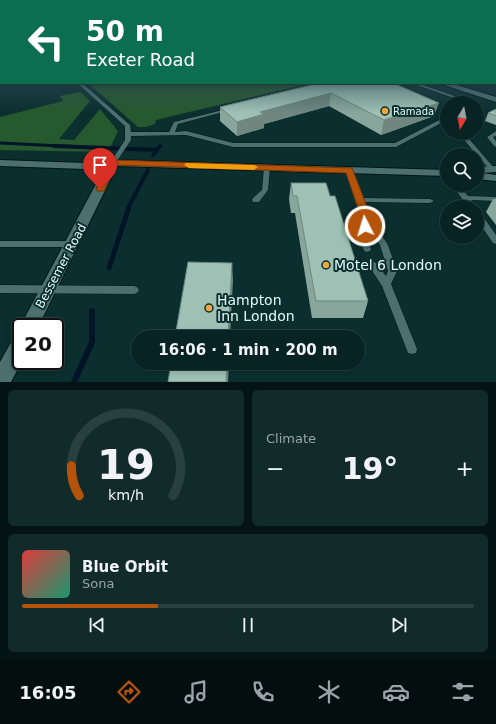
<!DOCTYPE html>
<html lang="en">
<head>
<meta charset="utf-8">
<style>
  body { margin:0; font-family:"DejaVu Sans",sans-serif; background:#112b2b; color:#f1f3f6; height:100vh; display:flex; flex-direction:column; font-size:15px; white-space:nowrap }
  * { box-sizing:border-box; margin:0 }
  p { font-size:13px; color:#98a4a6 }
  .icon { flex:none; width:22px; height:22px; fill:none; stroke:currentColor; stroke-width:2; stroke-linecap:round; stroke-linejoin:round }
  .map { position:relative; height:382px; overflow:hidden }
  .panel { display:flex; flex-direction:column; gap:8px; padding:8px; background:#041313; flex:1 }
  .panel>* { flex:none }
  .guide { position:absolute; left:0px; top:0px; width:496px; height:84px; box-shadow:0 2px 6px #0003,0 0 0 1px #294041; background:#0b6e4f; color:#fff; overflow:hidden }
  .needle { width:26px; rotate:190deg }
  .controls { position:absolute; left:440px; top:96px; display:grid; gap:8px }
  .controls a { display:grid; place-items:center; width:44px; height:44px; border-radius:50%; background:#082323; box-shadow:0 2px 6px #0003,0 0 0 1px #294041; font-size:20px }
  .speed { position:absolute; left:12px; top:318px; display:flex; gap:8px; font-size:20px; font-weight:700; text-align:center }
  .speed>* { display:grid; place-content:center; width:52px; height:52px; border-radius:50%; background:#082323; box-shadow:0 2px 6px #0003,0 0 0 1px #294041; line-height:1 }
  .speed .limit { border:2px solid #111; border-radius:6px; background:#fff; color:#111 }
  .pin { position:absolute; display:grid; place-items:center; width:34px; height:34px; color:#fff; margin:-41px -17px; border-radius:50% 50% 50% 0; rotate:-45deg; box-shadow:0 0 4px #0007 }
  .pin .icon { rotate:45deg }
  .me { position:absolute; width:44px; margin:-22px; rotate:355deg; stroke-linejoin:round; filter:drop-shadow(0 0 3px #0008) }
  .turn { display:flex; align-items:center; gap:14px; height:84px; padding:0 20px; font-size:18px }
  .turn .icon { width:52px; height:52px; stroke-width:2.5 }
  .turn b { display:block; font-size:28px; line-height:34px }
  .big { font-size:30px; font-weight:700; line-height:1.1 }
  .panel .card { flex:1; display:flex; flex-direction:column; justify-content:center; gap:6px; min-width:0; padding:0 14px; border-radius:6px; background:#112b2b }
  .panel .dial { align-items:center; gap:0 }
  .dial svg { height:104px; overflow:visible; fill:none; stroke:#294041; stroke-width:7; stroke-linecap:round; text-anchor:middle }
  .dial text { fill:#f1f3f6; stroke:none }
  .song { display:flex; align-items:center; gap:12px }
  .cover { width:48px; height:48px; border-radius:6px; background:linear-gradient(135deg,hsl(0 70% 55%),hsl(160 70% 35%)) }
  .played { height:4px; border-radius:2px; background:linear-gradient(90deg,#b45309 30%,#294041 30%) }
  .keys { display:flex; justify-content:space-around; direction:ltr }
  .heat { display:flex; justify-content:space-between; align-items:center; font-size:22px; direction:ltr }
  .panel .tiles { flex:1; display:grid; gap:8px; grid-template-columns:1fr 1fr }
  .card:last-child { grid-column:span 2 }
  .trip { position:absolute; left:131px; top:330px; width:234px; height:40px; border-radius:20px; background:#082323; box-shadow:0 2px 6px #0003,0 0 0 1px #294041; font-weight:700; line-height:40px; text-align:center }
  .tab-bar { display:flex; height:64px; justify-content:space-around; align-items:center; background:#030e0e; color:#98a4a6 }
  .tab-bar .icon { width:28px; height:28px }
  .tab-bar .selected { color:#b45309 }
  .tab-bar b { font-size:18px; color:#f1f3f6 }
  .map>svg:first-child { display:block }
  .green { fill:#26592d }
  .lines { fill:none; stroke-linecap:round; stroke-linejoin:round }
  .stream-far3 { stroke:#001428; stroke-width:3 }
  .stream-far2 { stroke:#001428; stroke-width:4 }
  .stream-far1 { stroke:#001428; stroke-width:5 }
  .stream { stroke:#001428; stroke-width:6 }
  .lane-casing { stroke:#001616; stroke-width:1 }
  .secondary-casing { stroke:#001616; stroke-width:2 }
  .lane { fill:#4c7070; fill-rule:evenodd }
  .secondary { fill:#4c7070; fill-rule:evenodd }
  .wall { fill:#89a69c }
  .shaded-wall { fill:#6f877f }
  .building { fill:#9fc1b5; stroke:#6f877f }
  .route { fill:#b45309; stroke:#753606 }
  .slow { fill:#f59e0b }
  .poi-dot { fill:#eea73d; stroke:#0b2f2f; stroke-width:1.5 }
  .labels { text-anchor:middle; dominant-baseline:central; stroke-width:4; stroke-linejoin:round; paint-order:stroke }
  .far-poi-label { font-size:10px; fill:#e5f8f8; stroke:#0b2f2f; text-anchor:start }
  .street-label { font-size:12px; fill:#e5f8f8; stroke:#0b2f2f }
  .near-poi-label { font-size:14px; fill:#e5f8f8; stroke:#0b2f2f; text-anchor:start }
</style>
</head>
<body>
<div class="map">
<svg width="496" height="382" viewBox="0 0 496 382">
  <rect width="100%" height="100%" fill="#0b2f2f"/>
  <path class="green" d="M88,83H310L156,120L155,124L146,127H138Z
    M80,92L90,101L59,139L74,140L100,109L118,131L108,152L0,150V117L63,101L60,96Z"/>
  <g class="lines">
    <path class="stream-far3" d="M0,143L82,147
      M159,147L160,146"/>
    <path class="stream-far2" d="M54,146L157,150
      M153,155L160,146
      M128,208L148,170"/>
    <path class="stream-far1" d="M109,268L129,207"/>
    <path class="stream" d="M74,382L92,342V311"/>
    <defs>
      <path id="lane" d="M495,73H496V75H495Z
        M495,80H496V82H495Z
        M77,83H82L130,125L131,132H169L174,122L231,108V110L178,124L175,132L186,131L233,143H395L445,117L447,116V120L396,147H233L186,135L131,136V140L115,164L113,165L110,163L125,140V126Z
        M411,83H417L475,103H468Z
        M496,131V136L493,137L496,141V147L494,146L487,137Z
        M458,133H464L494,168L495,169L494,170H490Z
        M267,166L270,168L268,190L259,202H253L252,200L253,198L262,190L264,168Z
        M350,168L353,170L363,198L430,199L434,201L430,203L365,202L370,217L388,245L397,271L391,284L417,349L416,353L412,354L408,353L382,286L367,263L368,261C376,259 381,270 386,276L388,271L380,245L368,227L367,235L371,249L370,251L367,252L364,251L359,235L362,217L347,170Z
        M452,185H459L468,196L496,197V201L471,200L476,207H468Z
        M477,211L480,212L496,235V244L493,243L477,220Z
        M0,241H73L76,242L77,244L76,246L73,247H0Z
        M0,285L134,286L137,287L139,290L137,293L134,294L0,293Z"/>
      <path id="secondary" d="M438,83H450L496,97V102Z
        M0,160L85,163L113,160L447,170V176L117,166L38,327H21V329L20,327L23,321L105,167L85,169L0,166Z
        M496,166V172L482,173L496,175V181L477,179V167Z
        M21,334L22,361L11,382H0V362L14,337Z"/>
    </defs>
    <use href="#lane" class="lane-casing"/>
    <use href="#secondary" class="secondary-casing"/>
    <use href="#lane" class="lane"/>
    <use href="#secondary" class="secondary"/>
  </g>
  <path class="wall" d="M495,60H496V71H495Z
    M320,83L434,116L381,135L329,106L264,124V128L237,136L220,121V107Z
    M496,109V125L485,121L488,113Z
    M291,183L330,196L368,301L363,318H312L295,213H291L289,199Z
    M493,199H496V225L486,212Z"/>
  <path class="shaded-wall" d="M331,93L329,106L264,124V128L237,136V122L260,112Z
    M439,103L434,116L381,135L384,120Z
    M232,263L233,280L230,337H228Z
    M227,363H229L228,382H226Z"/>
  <path class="building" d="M320,83H393L439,103L384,120L331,93L260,112L264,114L237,122L220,107Z
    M496,109V116L488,113Z
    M291,183H326L330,196H335L368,301H316L297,196H293Z
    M188,262L232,263L228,337H175Z
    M171,363H227L226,382H168Z"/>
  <linearGradient id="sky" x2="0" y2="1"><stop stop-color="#061a1a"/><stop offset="0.53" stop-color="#2e4d58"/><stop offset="1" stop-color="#2e4d58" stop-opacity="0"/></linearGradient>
  <rect width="496" height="113" fill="url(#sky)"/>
  <path class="route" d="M114,160L352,168L371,217L368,229H361L360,226L361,217L346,173L116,165L104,191H97L96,189L109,163Z"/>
  <path class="slow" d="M186,163L254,165L258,167L254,170L189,168L184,165Z"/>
  <g class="poi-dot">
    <circle cx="385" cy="111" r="4"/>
    <circle cx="326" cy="265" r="4"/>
    <circle cx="209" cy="308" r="4"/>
  </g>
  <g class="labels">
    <g class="far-poi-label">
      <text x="393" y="111">Ramada</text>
    </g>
    <g class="street-label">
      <text transform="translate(61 266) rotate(-62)">Bessemer Road</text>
    </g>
    <g class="near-poi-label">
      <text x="334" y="265">Motel 6 London</text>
      <text x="217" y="300">Hampton<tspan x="217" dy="16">Inn London</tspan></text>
    </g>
  </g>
</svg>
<div class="controls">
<a><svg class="needle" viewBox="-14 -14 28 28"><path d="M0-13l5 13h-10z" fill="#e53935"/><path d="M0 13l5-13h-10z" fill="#98a4a6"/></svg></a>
<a><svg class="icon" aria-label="search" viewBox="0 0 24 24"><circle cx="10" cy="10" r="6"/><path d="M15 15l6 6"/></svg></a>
<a><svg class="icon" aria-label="layers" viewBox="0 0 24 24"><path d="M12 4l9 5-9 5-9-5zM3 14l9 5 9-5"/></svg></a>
</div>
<div class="speed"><div class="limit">20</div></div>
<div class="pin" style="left:100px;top:189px;background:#d93025"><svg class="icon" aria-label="arrive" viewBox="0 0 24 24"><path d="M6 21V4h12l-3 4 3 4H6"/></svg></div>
<svg class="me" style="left:365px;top:226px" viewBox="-20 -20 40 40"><circle r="17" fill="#b45309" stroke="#fff" stroke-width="3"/><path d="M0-11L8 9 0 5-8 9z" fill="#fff"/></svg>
<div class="trip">16:06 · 1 min · 200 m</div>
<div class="guide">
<div class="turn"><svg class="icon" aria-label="left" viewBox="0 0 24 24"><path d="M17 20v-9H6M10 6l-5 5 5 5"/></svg><div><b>50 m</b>Exeter Road</div></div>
</div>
</div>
<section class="panel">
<div class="tiles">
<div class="card dial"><svg viewBox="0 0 100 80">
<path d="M14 69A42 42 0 1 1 86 69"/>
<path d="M14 69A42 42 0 0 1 8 46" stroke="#b45309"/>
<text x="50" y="56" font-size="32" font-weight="700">19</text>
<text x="50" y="72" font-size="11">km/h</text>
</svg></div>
<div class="card"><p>Climate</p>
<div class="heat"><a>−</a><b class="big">19°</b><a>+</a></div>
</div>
<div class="card">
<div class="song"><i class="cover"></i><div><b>Blue Orbit</b><p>Sona</p></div></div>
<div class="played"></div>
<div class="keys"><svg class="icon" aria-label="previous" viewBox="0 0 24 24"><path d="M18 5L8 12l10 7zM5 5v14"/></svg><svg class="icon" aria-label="pause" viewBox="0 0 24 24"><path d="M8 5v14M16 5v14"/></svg><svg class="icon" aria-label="next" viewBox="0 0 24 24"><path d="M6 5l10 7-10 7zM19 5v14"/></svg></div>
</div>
</div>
</section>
<nav class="tab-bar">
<b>16:05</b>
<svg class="icon selected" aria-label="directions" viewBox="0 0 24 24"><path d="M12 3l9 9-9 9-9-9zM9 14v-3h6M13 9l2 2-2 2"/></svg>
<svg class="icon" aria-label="music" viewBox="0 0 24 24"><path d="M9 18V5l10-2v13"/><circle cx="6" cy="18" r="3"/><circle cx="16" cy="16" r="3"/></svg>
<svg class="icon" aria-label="phone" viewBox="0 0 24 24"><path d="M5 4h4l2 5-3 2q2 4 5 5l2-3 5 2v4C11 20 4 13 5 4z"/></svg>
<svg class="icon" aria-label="climate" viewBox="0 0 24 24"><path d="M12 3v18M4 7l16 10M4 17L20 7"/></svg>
<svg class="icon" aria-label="car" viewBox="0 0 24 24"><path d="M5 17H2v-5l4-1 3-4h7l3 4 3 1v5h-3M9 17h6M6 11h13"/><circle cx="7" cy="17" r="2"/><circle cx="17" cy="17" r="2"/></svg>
<svg class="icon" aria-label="filters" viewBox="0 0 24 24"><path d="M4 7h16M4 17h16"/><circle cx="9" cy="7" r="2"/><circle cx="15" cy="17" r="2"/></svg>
</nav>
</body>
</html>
